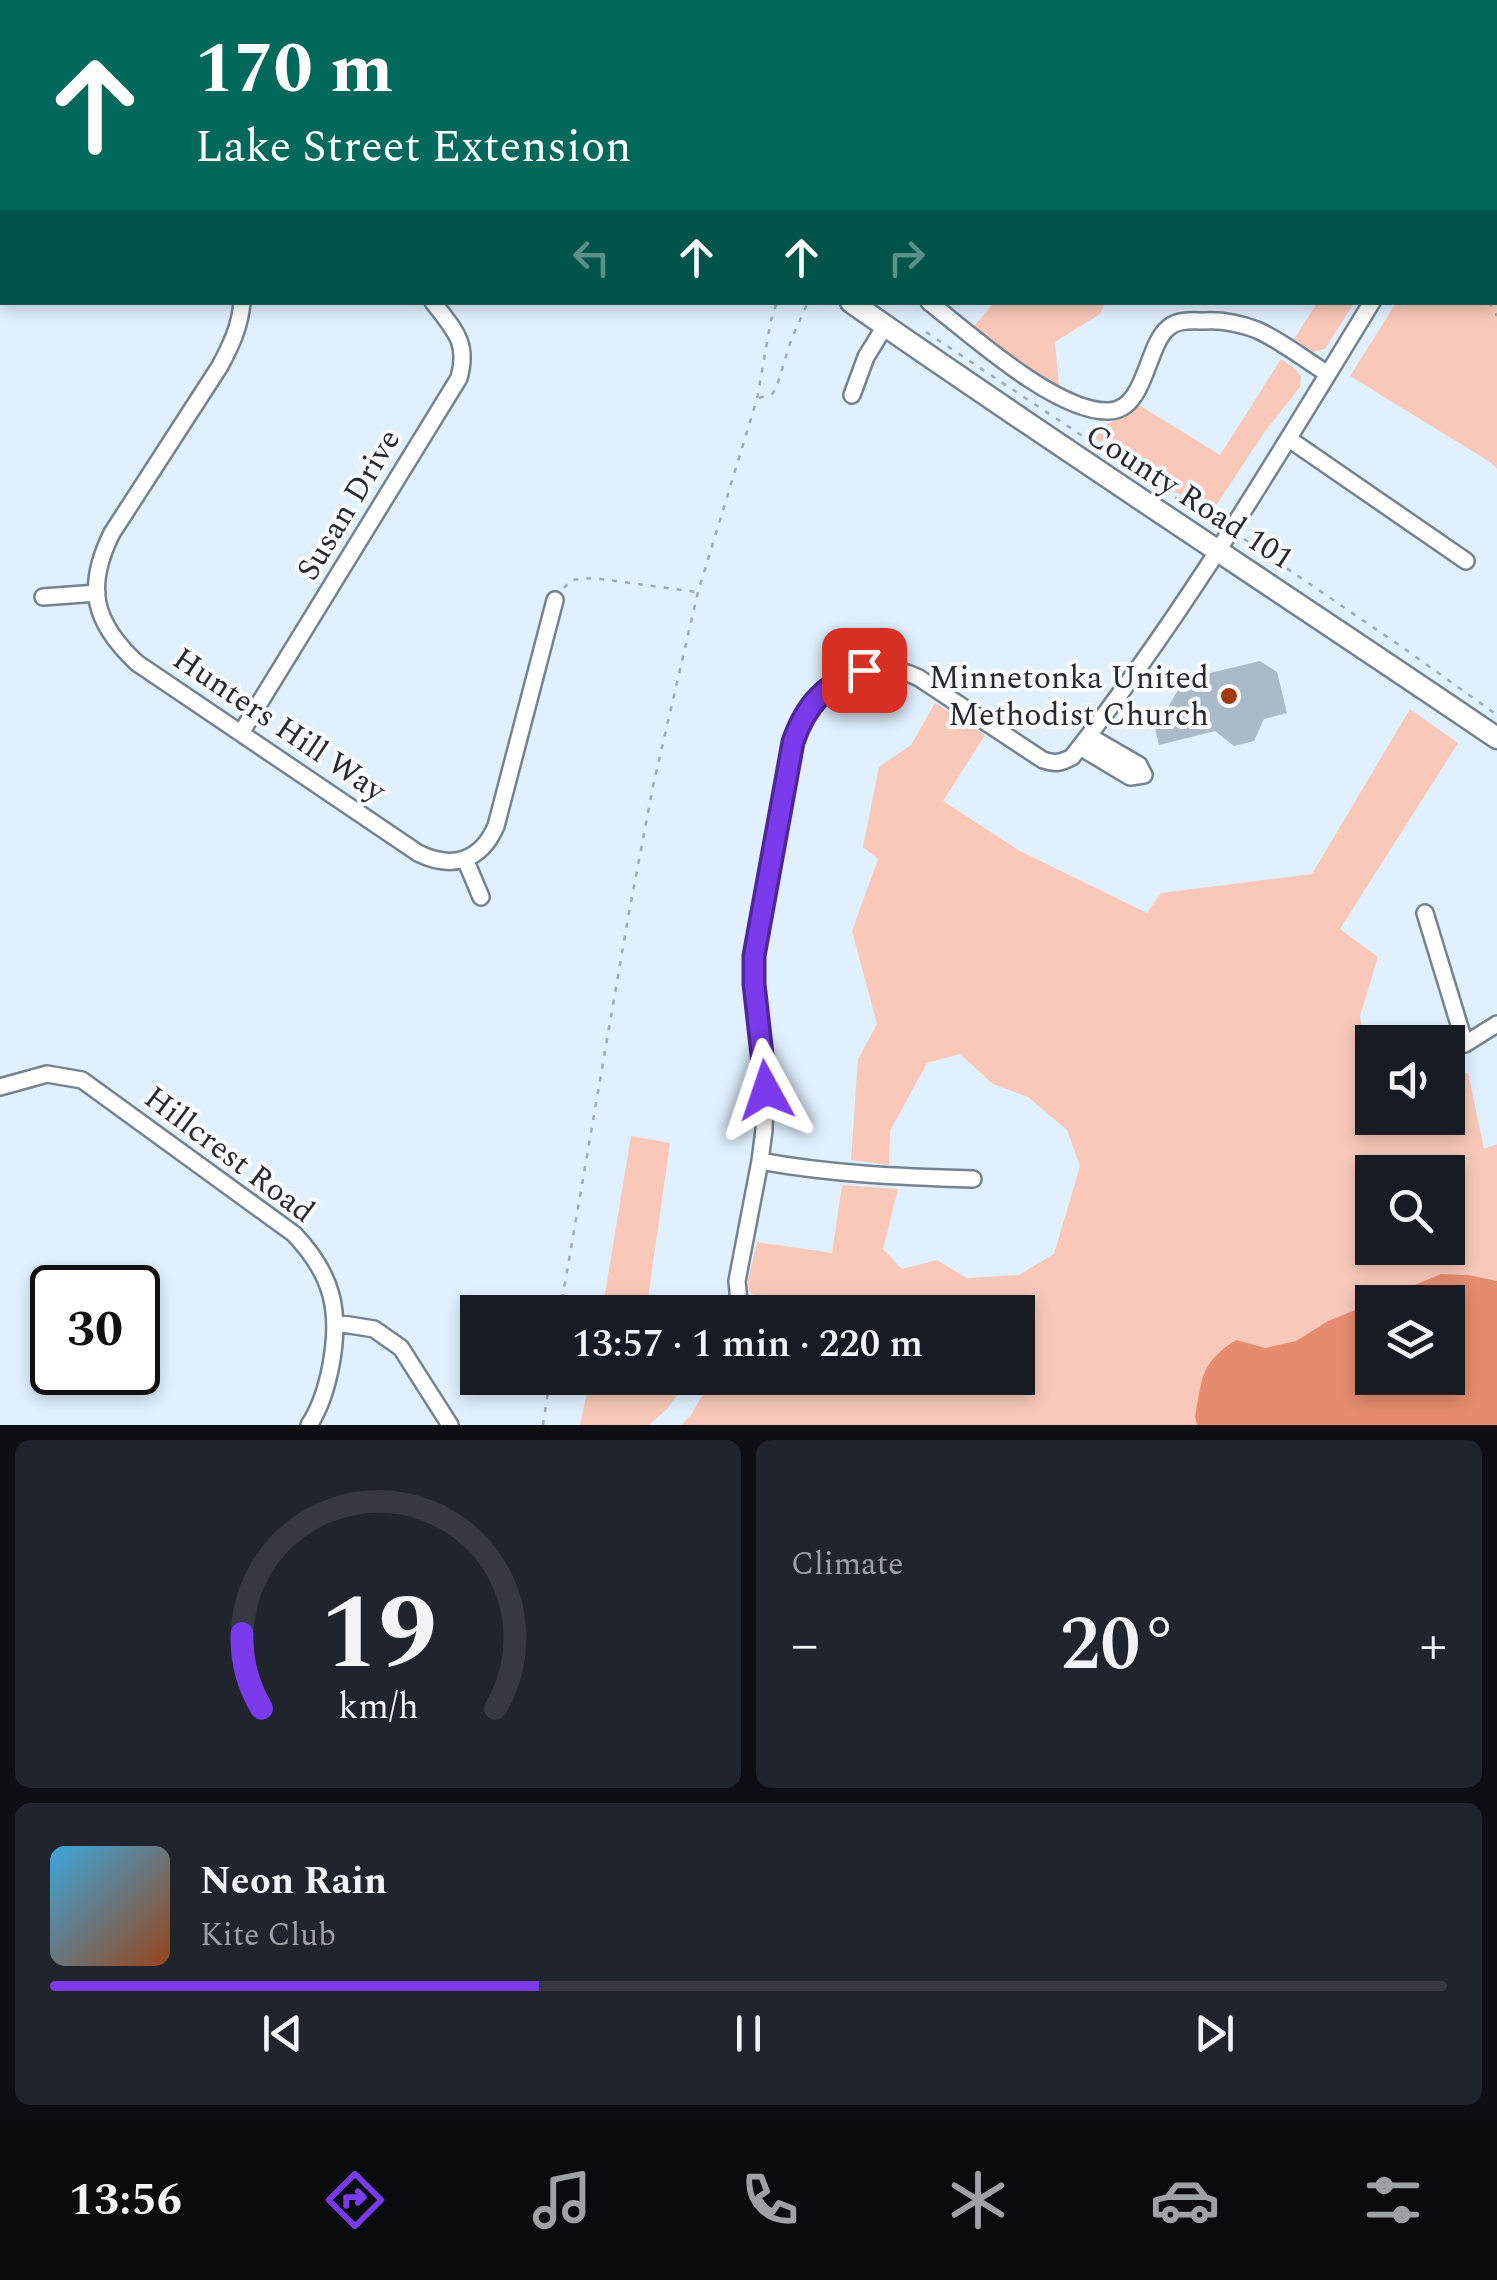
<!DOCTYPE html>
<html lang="en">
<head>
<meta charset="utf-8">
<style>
  body { margin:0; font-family:Spectral,serif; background:#20242c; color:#f1f3f6; height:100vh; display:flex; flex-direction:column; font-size:38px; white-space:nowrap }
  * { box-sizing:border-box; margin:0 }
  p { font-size:32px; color:#9ea1a6 }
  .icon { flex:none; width:55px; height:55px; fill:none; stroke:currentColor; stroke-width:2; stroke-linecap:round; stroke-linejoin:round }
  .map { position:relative; height:1425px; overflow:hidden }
  .details { display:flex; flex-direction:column; gap:15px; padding:15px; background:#0d0f14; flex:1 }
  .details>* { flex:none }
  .top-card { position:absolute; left:0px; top:0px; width:1498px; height:305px; box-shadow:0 5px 15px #0003; background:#00695c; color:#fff; overflow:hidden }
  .buttons { position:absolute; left:1355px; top:1025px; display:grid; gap:20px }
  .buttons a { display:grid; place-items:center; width:110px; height:110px; border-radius:0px; background:#171b24; box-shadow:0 5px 15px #0003; font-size:50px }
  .speed { position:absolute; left:30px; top:1265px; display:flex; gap:20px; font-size:50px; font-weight:700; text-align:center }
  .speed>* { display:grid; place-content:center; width:130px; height:130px; border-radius:50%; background:#171b24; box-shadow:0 5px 15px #0003; line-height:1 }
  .speed .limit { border:5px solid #111; border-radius:15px; background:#fff; color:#111 }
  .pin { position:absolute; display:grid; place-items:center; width:85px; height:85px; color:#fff; margin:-42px; border-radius:20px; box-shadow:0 5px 15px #0006 }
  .me { position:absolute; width:110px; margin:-55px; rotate:355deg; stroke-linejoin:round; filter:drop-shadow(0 0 8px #0008) }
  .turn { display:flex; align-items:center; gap:35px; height:210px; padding:0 30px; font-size:45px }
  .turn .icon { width:130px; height:130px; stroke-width:2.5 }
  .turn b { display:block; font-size:70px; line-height:85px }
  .lanes { display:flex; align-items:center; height:95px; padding:0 30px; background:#0003; justify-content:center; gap:50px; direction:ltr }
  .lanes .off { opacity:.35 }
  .big { font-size:75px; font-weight:600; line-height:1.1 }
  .details .tile { flex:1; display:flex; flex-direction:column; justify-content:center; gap:15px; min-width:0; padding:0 35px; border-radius:15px; background:#20242c }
  .details .dial { align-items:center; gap:0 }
  .dial svg { height:260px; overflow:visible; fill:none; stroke:#363941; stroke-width:7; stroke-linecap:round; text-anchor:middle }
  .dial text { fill:#f1f3f6; stroke:none }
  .song { display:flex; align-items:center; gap:30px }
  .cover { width:120px; height:120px; border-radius:15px; background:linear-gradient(135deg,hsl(200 70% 55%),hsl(20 70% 35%)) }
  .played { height:10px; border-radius:5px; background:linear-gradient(90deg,#7c3aed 35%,#363941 35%) }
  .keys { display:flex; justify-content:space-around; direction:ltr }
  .heat { display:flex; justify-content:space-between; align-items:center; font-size:55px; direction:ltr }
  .details .tiles { flex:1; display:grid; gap:15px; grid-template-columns:1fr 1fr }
  .tile:last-child { grid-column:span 2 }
  .trip { position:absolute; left:460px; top:1295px; width:575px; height:100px; border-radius:0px; background:#171b24; box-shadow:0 5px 15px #0003; font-weight:600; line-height:100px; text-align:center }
  .menu { display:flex; height:160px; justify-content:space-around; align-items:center; background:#090b0e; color:#9ea1a6 }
  .menu .icon { width:70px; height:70px }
  .menu .current { color:#7c3aed }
  .menu b { font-size:45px; color:#f1f3f6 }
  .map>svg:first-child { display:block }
  .green { fill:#f9c8b8; fill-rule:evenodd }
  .water { fill:#e58c6e }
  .building { fill:#abbac8 }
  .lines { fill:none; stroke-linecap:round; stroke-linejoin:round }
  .minor-casing { stroke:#758390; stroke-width:20 }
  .major-casing { stroke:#758390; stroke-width:25 }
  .path { stroke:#9eabb5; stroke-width:2.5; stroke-dasharray:5 8; stroke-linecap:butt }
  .minor { stroke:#fff; stroke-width:15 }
  .major { stroke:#fff; stroke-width:20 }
  .route-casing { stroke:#51269a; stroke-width:25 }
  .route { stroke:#7c3aed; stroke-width:18 }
  .poi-dot { fill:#a13c12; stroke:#f8fbfe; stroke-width:4 }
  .labels { text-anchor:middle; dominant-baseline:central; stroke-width:8; stroke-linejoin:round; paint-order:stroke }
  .street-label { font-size:32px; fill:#252b30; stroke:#f8fbfe }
  .poi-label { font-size:32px; fill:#252b30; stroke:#f8fbfe; text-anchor:end }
</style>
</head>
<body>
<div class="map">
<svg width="1497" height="1425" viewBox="0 0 1497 1425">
  <rect width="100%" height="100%" fill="#e0f0fe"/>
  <path class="green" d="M868,0H1330L1333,2H867Z
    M1497,143V469L1490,462L1350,376L1396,303L1495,302V146Z
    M994,303H1105L1100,314L1055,342L1059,386L1037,376L973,327Z
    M1317,303H1354L1325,349L1313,352L1294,339Z
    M1281,359L1294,368L1301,376L1300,387L1266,430L1215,507L1195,505L1093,437L1100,425C1116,424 1126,413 1136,403L1220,455Z
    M935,703L985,735L943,801L1020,851L1147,913L1161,893L1312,874L1410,709L1458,743L1340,929L1378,957L1360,1016L1372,1081V1118H1448V1069L1454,1072L1468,1073L1484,1149L1497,1144V1281L1469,1275L1441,1274L1328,1321L1296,1341L1265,1348L1195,1417L1197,1425H681L690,1416L713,1378H1018V1312H768L761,1301L749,1291L748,1281L757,1242L832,1253L842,1185L898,1189L883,1249L902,1269L937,1260L967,1278L1019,1275L1054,1254L1080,1166L1067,1130L1028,1097L993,1084L960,1054L927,1063L890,1131L889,1165L851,1160L858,1059L877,1024L852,931L878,859L863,847L879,767L911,745ZM1372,1172H1448V1248H1372Z
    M631,1136L670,1143L646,1312H602Z
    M590,1378H654L686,1383L666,1410L649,1425H580Z"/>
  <path class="water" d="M1441,1274L1469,1275L1497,1281V1425H1197L1195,1417C1202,1379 1200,1363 1236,1340L1265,1348L1296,1341L1328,1321L1372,1303V1378H1448V1302H1373Z"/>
  <path class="building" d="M1260,661L1277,672L1287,713L1264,719L1254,741L1234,746L1215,731L1159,745L1155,728L1185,679Z"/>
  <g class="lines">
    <defs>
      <path id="minor" d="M216,2L218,0
        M763,2L765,0
        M1495,103L1497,100
        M0,267L2,263
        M242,302C240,327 231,345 220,366L112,533C85,587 93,622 137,663L418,853C452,870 481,861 496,826L555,600
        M929,302C970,334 1057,413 1109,411C1146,410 1146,346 1168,328C1178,319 1193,321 1205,321C1222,320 1241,324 1257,330C1282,341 1305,360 1328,374
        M852,395L866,357L885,326
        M1289,439L1466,561
        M43,597L97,593
        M241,733L459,378C469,342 454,330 433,302
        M1089,736L1139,765L1144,775
        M1080,747L1130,777L1144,775
        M465,859L481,897
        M1425,913L1465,1044L1497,1024
        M0,1087L47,1074L82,1080L294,1234C333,1275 341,1311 331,1365C327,1386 321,1407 309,1425
        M760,1161C830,1174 902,1177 973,1179
        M740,1312L737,1281L760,1161L764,1130L765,1090L754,984V956L793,742C811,688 862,649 919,678L1043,760C1055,764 1061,763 1072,757C1184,615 1277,457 1372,302
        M337,1323L374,1329L401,1348L450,1425"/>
      <path id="major" d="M398,0L402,2
        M851,302C1064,451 1282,592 1497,738"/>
    </defs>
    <use href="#minor" class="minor-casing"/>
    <use href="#major" class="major-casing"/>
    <path class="path" d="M433,0L437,2
      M1350,0L1353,2
      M898,2L899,0
      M1495,131L1497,127
      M1489,302L1497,316
      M926,332L1215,524
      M759,398L772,394L776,389L791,340L808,302
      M1244,539L1402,647L1497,715
      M564,588L571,580L593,578L696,592
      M560,1312L628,918L653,786L698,592L757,399L771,320L777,302
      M543,1425L550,1378"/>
    <use href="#minor" class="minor"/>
    <use href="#major" class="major"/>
  </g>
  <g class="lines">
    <defs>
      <path id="route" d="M766,1090L754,984V956L793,742C806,704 826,683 864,670"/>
    </defs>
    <use href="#route" class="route-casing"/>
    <use href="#route" class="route"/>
  </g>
  <circle class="poi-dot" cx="1229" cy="696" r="10"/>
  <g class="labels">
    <g class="street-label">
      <text transform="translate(1189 497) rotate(33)">County Road 101</text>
      <text transform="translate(349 505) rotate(-59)">Susan Drive</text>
      <text transform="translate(279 725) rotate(34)">Hunters Hill Way</text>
      <text transform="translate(229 1155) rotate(37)">Hillcrest Road</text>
    </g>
    <g class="poi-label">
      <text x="1209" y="678">Minnetonka United<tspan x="1209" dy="37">Methodist Church</tspan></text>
    </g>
  </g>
</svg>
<div class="buttons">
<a><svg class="icon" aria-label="sound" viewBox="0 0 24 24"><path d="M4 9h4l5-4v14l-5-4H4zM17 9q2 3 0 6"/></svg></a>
<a><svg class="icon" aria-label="search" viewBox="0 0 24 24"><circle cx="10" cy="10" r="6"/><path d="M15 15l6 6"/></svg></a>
<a><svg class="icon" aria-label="layers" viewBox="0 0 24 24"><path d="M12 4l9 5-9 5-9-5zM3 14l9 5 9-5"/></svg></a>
</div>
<div class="speed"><div class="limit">30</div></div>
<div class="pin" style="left:864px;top:670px;background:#d93025"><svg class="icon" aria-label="arrive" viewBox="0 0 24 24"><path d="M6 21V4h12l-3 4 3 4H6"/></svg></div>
<svg class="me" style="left:766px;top:1090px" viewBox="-20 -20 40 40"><path d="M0-17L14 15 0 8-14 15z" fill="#7c3aed" stroke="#fff" stroke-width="4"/></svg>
<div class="trip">13:57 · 1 min · 220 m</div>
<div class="top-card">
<div class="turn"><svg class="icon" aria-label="ahead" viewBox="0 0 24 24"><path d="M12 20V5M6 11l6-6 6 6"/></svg><div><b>170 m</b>Lake Street Extension</div></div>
<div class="lanes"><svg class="icon off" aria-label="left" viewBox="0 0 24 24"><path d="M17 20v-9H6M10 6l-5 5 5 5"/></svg><svg class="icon" aria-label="ahead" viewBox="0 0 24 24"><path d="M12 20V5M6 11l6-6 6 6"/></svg><svg class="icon" aria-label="ahead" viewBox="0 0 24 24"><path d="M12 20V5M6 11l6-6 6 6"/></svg><svg class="icon off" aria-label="right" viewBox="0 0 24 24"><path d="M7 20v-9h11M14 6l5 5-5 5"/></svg></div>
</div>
</div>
<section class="details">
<div class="tiles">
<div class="tile dial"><svg viewBox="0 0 100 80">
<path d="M14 69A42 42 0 1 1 86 69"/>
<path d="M14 69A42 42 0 0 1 8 46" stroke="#7c3aed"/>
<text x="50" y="56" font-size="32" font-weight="700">19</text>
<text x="50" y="72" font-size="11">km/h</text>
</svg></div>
<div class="tile"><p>Climate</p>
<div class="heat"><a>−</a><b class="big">20°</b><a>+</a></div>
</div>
<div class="tile">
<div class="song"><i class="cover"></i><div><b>Neon Rain</b><p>Kite Club</p></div></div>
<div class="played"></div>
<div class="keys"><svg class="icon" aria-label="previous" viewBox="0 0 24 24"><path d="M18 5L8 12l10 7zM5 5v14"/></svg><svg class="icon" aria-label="pause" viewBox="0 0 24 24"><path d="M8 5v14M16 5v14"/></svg><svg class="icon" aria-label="next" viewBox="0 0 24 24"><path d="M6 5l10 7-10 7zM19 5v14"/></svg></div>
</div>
</div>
</section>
<nav class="menu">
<b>13:56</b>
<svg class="icon current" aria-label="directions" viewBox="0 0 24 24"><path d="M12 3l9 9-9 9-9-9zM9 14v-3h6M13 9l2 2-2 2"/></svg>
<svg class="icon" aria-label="music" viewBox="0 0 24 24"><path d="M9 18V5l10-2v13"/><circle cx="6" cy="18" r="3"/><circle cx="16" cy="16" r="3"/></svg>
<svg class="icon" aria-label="phone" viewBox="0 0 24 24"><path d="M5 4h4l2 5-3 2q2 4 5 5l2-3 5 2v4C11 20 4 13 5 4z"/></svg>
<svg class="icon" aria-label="climate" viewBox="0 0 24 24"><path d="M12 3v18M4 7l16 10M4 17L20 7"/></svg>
<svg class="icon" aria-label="car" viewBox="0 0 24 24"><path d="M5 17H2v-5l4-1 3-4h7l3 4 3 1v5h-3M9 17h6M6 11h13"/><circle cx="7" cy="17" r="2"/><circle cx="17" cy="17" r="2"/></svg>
<svg class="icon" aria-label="filters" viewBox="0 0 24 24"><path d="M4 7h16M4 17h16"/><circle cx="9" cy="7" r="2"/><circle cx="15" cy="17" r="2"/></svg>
</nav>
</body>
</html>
